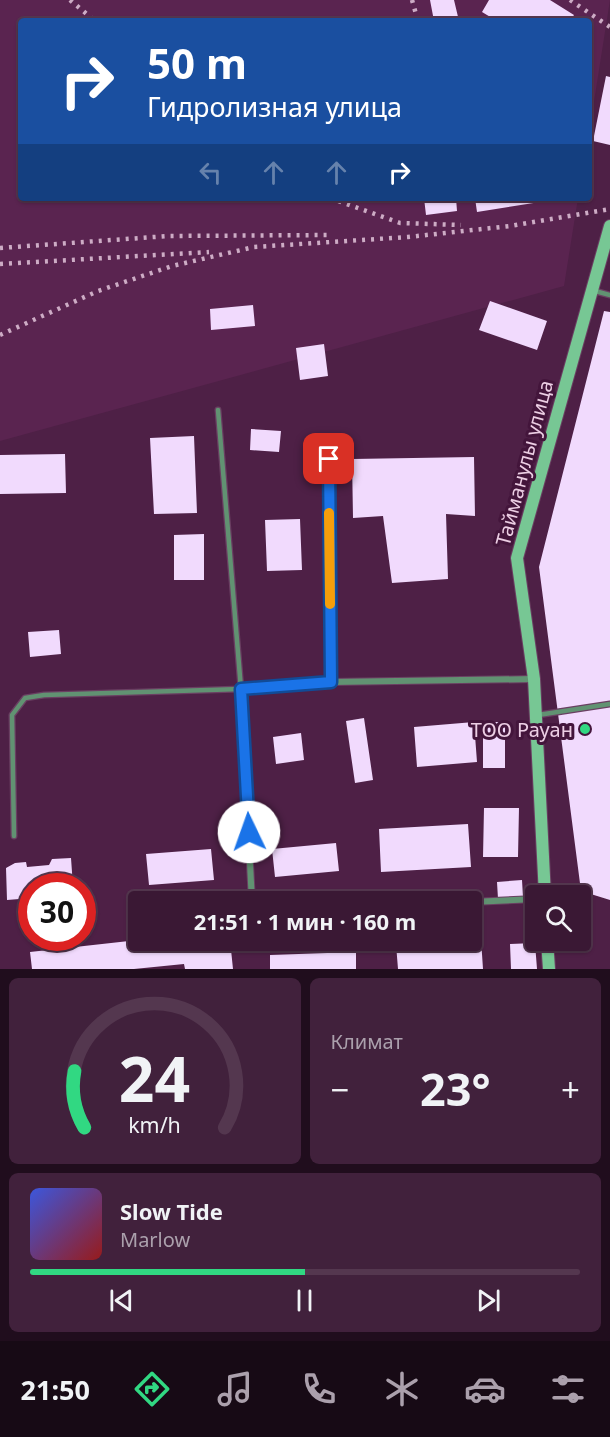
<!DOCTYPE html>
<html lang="ru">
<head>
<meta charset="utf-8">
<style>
  body { margin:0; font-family:"Noto Sans",sans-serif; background:#41213c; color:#f1f3f6; height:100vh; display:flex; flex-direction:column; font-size:22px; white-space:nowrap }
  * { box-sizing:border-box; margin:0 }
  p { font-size:20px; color:#aba0ac }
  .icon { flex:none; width:33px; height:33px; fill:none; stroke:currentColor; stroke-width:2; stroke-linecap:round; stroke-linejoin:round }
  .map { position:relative; height:969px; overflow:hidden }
  .details { display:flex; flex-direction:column; gap:9px; padding:9px; background:#200d1d; flex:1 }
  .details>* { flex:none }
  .hud { position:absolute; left:18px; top:18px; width:574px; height:183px; border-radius:6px; box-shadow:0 2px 4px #0004,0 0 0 2px #54374f; background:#1a4fa0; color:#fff; overflow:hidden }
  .controls { position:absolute; left:525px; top:885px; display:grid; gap:12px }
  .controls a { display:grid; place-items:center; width:66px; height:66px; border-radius:6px; background:#3a1834; box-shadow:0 2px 4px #0004,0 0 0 2px #54374f; font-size:30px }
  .speed { position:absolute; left:18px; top:873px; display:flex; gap:12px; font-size:30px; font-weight:700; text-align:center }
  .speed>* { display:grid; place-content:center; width:78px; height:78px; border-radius:50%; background:#3a1834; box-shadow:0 2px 4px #0004,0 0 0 2px #54374f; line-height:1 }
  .speed .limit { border:9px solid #d22; background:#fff; color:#111 }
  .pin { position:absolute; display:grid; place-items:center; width:51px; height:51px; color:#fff; margin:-26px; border-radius:12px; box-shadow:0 3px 9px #0006 }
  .me { position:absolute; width:66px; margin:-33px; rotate:357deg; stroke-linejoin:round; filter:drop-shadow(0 0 4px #0008) }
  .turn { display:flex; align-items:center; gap:21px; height:126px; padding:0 30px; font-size:27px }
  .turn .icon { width:78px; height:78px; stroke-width:2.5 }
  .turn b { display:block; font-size:42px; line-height:51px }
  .lanes { display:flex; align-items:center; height:57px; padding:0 30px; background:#0003; justify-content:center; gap:30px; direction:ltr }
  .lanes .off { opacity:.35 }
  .big { font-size:45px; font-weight:700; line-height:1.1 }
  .details .widget { flex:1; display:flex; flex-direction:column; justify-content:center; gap:9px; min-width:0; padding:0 21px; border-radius:9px; background:#41213c }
  .details .dial { align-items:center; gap:0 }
  .dial svg { height:156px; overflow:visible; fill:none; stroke:#54374f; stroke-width:7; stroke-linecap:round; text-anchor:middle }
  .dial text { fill:#f1f3f6; stroke:none }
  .song { display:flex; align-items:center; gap:18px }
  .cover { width:72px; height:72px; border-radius:9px; background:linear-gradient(135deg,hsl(230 70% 55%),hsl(0 70% 35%)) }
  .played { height:6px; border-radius:3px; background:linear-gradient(90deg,#31d882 50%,#54374f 50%) }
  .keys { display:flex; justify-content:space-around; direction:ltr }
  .heat { display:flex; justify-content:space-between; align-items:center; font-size:33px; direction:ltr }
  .details .tiles { flex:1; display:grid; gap:9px; grid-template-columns:1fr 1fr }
  .widget:last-child { grid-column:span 2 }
  .trip { position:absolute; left:128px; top:891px; width:354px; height:60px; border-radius:6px; background:#3a1834; box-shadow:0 2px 4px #0004,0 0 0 2px #54374f; font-weight:700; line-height:60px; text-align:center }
  .dock { display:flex; height:96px; justify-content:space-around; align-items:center; background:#170a15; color:#aba0ac }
  .dock .icon { width:42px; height:42px }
  .dock .active { color:#31d882 }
  .dock b { font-size:27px; color:#f1f3f6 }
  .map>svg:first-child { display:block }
  .built { fill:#5a2450 }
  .building { fill:#f1dafd }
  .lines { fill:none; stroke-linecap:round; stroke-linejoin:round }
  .lane-casing { stroke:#6a3f62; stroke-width:7 }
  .street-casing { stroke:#6a3f62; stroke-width:8 }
  .secondary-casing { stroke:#6a3f62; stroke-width:14 }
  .lane { stroke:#619272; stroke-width:4.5 }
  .street { stroke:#619272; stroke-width:6 }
  .secondary { stroke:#77c794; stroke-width:12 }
  .rail { stroke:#cdacc5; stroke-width:4.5; stroke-dasharray:3 6; stroke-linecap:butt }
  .route-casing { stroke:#114b97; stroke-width:15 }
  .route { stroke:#1a73e8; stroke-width:10 }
  .slow { stroke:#f59e0b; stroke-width:10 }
  .poi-dot { fill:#31d882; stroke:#43153b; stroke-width:2 }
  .labels { text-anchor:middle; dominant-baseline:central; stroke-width:6; stroke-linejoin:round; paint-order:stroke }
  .street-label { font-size:20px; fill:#eccee4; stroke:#43153b }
  .poi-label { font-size:20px; fill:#eccee4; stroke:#43153b; text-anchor:end }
</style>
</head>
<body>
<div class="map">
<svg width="610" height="969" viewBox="0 0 610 969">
  <rect width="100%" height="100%" fill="#4e2046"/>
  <path class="built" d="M0,0H610L590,127V21H21V198H578L564,286L0,441Z"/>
  <path class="building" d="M430,0H454L459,21H434Z
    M489,0H550L574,15L570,21H497L482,12Z
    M606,76L610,77V145L593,141Z
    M424,198H456L457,211L426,215Z
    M475,198H558L559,199L477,212Z
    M490,301L547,321L537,350L479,330Z
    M253,305L255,326L211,330L210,309Z
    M604,311L610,312V900L581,891L539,567Z
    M324,344L328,376L300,380L296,348Z
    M251,429L281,431L279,452L250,450Z
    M194,436L197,513L154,514L150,438Z
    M65,454L66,493L0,494V455Z
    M474,457L475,516L446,514L448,579L392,583L383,516L353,518L352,459Z
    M300,519L302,570L267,571L265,520Z
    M204,534V580H174V535Z
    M59,630L61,654L30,657L28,632Z
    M364,718L373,780L355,783L346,721Z
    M474,722L477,762L417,767L414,727Z
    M483,722H505V768H483Z
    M301,733L304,760L276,764L273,737Z
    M484,808H519L518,857H483Z
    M468,824L471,867L381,872L379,829Z
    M336,843L339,871L275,877L272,849Z
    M211,849L214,880L149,885L146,854Z
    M71,858L73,886H32V898L7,900L6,868L15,863L26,862L27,867L49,865L52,859Z
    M522,880L523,897L498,899L497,882Z
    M481,939L483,969H398L396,944Z
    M138,940H230L233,969H185L184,964L134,969H32L30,952Z
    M535,943L537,969H511L510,944Z
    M356,952V969H270V955Z"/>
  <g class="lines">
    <defs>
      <path id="lane" d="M595,291L610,295
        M538,715L610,704
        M14,836L12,715L25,698L44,695L241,689L218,410"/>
      <path id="street" d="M331,682L534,679
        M252,902L241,689L331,682L329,459
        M471,902L536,899"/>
      <path id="secondary" d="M545,896L534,679L517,558L610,226
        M547,940L549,969"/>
    </defs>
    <use href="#lane" class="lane-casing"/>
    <use href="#street" class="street-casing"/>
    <use href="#secondary" class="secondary-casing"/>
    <use href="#lane" class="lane"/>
    <use href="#street" class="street"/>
    <use href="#secondary" class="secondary"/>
    <path class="rail" d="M70,0L95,21
      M412,0L418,21
      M570,0L610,27
      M330,198L400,223L461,225
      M0,248L168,236L330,235
      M0,264L209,252
      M0,335L98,291L172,266L254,247L408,237L510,226L610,209"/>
  </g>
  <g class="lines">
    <defs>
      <path id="route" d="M249,832L241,689L331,682L329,459"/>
    </defs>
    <use href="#route" class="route-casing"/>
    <use href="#route" class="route"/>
    <path class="slow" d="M329,513L330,604"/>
  </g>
  <circle class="poi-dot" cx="585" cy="729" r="6"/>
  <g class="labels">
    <g class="street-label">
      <text transform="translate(524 463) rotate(-75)">Тайманулы улица</text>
    </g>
    <g class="poi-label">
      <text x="573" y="729">ТОО Рауан</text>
    </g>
  </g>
</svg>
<div class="controls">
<a><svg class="icon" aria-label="search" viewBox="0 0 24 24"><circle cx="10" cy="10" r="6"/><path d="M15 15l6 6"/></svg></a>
</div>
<div class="speed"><div class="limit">30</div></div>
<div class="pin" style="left:329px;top:459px;background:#d93025"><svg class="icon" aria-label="arrive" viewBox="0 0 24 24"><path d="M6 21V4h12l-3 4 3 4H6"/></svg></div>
<svg class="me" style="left:249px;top:832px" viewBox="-20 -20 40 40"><circle r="19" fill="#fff"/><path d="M0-13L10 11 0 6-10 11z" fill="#1a73e8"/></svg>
<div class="trip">21:51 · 1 мин · 160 m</div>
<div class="hud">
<div class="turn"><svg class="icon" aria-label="right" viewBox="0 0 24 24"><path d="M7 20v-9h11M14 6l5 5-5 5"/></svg><div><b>50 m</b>Гидролизная улица</div></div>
<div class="lanes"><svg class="icon off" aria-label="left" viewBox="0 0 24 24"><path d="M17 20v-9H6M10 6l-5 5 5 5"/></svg><svg class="icon off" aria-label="ahead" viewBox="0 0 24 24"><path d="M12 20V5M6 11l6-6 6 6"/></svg><svg class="icon off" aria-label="ahead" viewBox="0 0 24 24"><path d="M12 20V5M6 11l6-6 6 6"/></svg><svg class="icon" aria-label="right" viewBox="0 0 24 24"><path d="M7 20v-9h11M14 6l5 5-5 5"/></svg></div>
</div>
</div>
<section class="details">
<div class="tiles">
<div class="widget dial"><svg viewBox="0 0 100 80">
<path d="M14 69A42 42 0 1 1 86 69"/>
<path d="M14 69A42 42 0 0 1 9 40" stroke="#31d882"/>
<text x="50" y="56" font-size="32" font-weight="700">24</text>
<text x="50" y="72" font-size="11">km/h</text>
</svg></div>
<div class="widget"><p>Климат</p>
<div class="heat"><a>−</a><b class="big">23°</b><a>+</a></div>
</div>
<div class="widget">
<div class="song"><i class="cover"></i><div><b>Slow Tide</b><p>Marlow</p></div></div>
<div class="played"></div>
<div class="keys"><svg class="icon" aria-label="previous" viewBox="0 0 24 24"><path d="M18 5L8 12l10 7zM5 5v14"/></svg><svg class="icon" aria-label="pause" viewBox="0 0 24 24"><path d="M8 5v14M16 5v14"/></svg><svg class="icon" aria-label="next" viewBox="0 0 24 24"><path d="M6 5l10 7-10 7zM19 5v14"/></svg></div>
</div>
</div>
</section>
<nav class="dock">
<b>21:50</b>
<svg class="icon active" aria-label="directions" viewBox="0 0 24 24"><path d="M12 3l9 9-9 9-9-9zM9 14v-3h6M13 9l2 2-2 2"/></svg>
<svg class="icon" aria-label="music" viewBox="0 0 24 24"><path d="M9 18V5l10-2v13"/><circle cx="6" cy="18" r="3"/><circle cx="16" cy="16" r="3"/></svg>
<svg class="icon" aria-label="phone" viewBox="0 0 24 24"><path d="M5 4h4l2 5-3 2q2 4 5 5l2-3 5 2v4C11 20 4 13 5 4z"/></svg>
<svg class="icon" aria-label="climate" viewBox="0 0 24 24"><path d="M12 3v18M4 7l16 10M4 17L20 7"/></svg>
<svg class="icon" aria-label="car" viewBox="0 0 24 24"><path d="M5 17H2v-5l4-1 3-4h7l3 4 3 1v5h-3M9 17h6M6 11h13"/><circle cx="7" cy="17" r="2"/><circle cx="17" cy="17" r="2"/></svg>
<svg class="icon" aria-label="filters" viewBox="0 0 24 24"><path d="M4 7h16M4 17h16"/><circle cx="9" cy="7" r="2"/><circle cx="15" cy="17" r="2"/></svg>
</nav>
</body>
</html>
